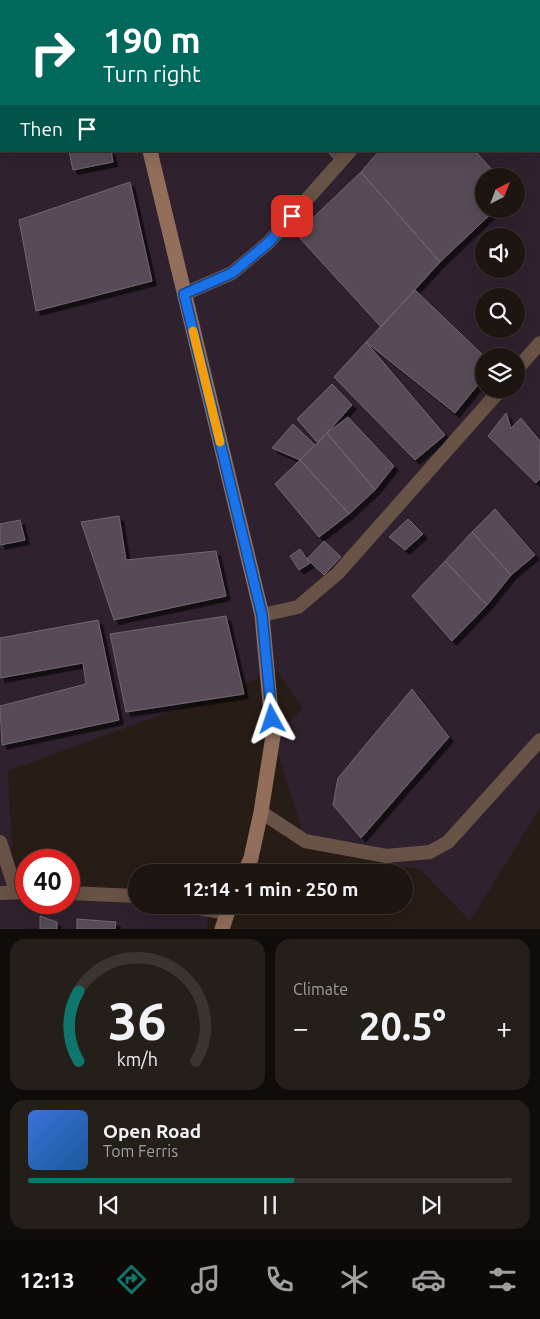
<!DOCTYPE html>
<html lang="en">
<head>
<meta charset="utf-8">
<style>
  body { margin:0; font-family:Ubuntu,sans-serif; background:#251f19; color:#f1f3f6; height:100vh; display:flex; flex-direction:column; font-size:19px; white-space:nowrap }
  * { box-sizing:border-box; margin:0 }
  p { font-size:16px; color:#a09f9f }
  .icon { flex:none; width:28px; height:28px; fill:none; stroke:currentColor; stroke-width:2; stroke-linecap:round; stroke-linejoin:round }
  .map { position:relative; height:929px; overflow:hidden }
  .details { display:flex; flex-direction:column; gap:10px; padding:10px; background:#100c09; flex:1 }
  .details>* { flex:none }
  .banner { position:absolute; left:0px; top:0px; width:540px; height:152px; box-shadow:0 5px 20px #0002,0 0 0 1px #3b3530; background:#00695c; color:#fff; overflow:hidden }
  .needle { width:32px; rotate:42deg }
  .tools { position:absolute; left:475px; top:168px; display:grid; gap:10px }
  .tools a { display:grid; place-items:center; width:50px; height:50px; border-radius:50%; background:#1d1610; box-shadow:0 5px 20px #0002,0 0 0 1px #3b3530; font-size:25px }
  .speed { position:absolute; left:15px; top:849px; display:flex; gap:10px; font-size:25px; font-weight:700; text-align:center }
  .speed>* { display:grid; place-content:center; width:65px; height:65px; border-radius:50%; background:#1d1610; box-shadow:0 5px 20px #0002,0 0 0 1px #3b3530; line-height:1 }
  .speed .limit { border:8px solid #d22; background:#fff; color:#111 }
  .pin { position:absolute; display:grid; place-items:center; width:42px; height:42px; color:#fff; margin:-21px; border-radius:10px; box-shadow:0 2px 8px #0006 }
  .me { position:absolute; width:55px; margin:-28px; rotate:355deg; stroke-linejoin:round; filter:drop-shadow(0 0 4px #0008) }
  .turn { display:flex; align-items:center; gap:18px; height:105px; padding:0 20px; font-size:22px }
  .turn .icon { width:65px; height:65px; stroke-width:2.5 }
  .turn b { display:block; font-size:35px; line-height:42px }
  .then { display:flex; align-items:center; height:48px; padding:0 20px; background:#0003; gap:10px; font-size:19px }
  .big { font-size:38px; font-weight:600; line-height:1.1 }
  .details .tile { flex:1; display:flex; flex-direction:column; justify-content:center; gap:8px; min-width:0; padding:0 18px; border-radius:15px; background:#251f19 }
  .details .dial { align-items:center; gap:0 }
  .dial svg { height:130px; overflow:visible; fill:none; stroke:#3b3530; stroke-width:7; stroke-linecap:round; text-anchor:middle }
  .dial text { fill:#f1f3f6; stroke:none }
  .song { display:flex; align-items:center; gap:15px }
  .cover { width:60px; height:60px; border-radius:8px; background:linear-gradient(135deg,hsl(220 70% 55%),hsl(210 70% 35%)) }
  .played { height:5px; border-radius:2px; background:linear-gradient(90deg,#0f766e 55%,#3b3530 55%) }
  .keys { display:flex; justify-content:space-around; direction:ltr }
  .heat { display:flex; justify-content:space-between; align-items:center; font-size:28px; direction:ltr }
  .details .tiles { flex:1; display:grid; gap:10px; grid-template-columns:1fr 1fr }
  .tile:last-child { grid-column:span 2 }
  .trip { position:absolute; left:128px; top:864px; width:285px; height:50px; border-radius:25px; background:#1d1610; box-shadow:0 5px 20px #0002,0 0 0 1px #3b3530; font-weight:600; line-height:50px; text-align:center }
  .dock { display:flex; height:80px; justify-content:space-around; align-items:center; background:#0c0906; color:#a09f9f }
  .dock .icon { width:35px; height:35px }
  .dock .selected { color:#0f766e }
  .dock b { font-size:22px; color:#f1f3f6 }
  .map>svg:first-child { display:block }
  .industrial { fill:#2f222e; fill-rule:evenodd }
  .building { fill:#574c56; stroke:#726670; filter:url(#shadow) }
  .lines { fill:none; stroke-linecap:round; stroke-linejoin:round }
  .street { stroke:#695246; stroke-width:14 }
  .secondary { stroke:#926e5b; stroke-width:15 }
  .route-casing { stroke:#114b97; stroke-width:12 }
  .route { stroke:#1a73e8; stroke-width:9 }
  .slow { stroke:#f59e0b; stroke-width:9 }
</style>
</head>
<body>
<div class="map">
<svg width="540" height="929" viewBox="0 0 540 929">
  <defs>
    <filter id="shadow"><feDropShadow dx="4.5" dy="4.5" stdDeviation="0" flood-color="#0009"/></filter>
  </defs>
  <rect width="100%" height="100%" fill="#271d16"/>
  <path class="industrial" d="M0,0H540V808L470,921L421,870L303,845L305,841L273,736L303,709L278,672L8,771L14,887L26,889V902H69V894L136,902V905H158L209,911L207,929H0ZM1,1H539V151H1ZM484,176H516V209H484ZM484,236H516V269H484ZM484,296H516V329H484ZM484,356H516V389H484Z"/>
  <path class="building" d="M326,0H370L371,1H325Z
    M69,151H111L113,162L73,170Z
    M327,151H350L339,164Z
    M379,151H475L498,176H484V209H496L440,262L361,172Z
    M361,172L440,262L381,327L296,234Z
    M130,182L152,281L36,311L19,220Z
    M415,290L484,356V377L455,413L366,342Z
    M366,342L445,435L415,460L334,377Z
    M332,384L352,405L318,443L297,419Z
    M506,413L511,428L521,418L540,441V479L536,483L488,436Z
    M348,417L394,466L375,490L327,433Z
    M293,424L315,445L300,460L272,448Z
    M327,433L375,490L349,514L300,460Z
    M300,460L349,514L319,537L275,484Z
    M495,509L535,555L511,575L472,532Z
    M119,516L126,560L216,551L226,596L114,620L81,522Z
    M408,519L423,534L405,550L389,537Z
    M20,520L25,540L0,545V524Z
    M472,532L511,575L487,605L445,561Z
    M324,541L341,557L324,575L307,559Z
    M300,549L310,563L299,570L290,556Z
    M445,561L487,605L452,641L412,596Z
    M226,616L244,694L126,712L110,634Z
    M98,620L119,720L2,745L0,706L86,684L83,663L0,678V638Z
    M412,689L449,737L361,838L333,805L338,778Z
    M40,916L57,922V929H40Z
    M77,919L116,922L115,929H77Z"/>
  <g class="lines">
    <path class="street" d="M298,1L299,0
      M485,1L486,0
      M0,90H1
      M184,294L232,273L268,243L350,151
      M516,370L540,343
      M262,615L298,607L338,573L501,389
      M261,812L305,841L386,856L430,852L448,842L540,740
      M0,842L16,891
      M0,893L26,892
      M69,893L136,896
      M184,905L226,913"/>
    <path class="secondary" d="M88,0L89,1
      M150,151L262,615L273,736L261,812L251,858L245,872
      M222,929L230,905"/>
  </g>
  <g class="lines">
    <defs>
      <path id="route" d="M272,719L262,615L184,294L232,273L268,243L292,216"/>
    </defs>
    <use href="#route" class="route-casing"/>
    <use href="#route" class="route"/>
    <path class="slow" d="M193,331L220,442"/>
  </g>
</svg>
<div class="tools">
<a><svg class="needle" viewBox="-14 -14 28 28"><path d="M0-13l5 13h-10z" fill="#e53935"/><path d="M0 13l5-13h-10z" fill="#a09f9f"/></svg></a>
<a><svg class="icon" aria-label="sound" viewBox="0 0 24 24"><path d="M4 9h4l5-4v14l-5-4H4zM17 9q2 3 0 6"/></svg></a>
<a><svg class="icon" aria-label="search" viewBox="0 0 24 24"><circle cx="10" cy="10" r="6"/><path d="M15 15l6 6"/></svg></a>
<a><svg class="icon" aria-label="layers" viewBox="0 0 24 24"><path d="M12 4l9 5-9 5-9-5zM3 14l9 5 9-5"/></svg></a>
</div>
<div class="speed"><div class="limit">40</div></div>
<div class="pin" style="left:292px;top:216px;background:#d93025"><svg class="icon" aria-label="arrive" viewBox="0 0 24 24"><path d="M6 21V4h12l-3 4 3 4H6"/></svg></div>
<svg class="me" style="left:272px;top:719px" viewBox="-20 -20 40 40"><path d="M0-17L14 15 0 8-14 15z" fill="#1a73e8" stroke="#fff" stroke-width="4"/></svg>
<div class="trip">12:14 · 1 min · 250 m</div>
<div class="banner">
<div class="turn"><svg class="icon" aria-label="right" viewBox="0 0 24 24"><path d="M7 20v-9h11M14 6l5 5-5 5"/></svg><div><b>190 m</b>Turn right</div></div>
<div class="then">Then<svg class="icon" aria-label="arrive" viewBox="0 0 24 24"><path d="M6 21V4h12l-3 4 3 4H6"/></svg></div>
</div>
</div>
<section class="details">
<div class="tiles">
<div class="tile dial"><svg viewBox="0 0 100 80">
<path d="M14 69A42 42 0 1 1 86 69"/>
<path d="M14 69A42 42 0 0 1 14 26" stroke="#0f766e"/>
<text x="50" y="56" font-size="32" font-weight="700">36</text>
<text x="50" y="72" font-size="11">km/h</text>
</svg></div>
<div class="tile"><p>Climate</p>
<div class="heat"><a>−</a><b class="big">20.5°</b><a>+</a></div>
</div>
<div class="tile">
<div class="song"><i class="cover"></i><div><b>Open Road</b><p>Tom Ferris</p></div></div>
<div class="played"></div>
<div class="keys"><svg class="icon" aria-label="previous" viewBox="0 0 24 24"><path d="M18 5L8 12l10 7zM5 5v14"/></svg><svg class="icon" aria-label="pause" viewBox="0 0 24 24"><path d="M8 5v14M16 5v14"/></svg><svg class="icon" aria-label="next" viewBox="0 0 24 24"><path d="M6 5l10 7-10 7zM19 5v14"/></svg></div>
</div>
</div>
</section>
<nav class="dock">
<b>12:13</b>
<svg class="icon selected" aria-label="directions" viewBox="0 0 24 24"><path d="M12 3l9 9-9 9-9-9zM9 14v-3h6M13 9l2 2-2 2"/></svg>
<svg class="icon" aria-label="music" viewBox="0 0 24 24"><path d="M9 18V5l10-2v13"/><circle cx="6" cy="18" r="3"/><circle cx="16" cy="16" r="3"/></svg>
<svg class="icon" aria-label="phone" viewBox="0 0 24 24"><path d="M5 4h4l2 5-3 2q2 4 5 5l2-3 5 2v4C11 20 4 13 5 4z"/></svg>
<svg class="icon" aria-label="climate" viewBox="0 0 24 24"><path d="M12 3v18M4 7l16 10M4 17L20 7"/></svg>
<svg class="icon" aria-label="car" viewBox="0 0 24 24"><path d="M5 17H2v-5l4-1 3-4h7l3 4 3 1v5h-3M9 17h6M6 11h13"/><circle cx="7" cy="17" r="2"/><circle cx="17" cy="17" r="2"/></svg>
<svg class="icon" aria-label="filters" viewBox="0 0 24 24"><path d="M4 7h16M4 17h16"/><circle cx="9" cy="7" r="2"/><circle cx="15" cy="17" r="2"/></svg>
</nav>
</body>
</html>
